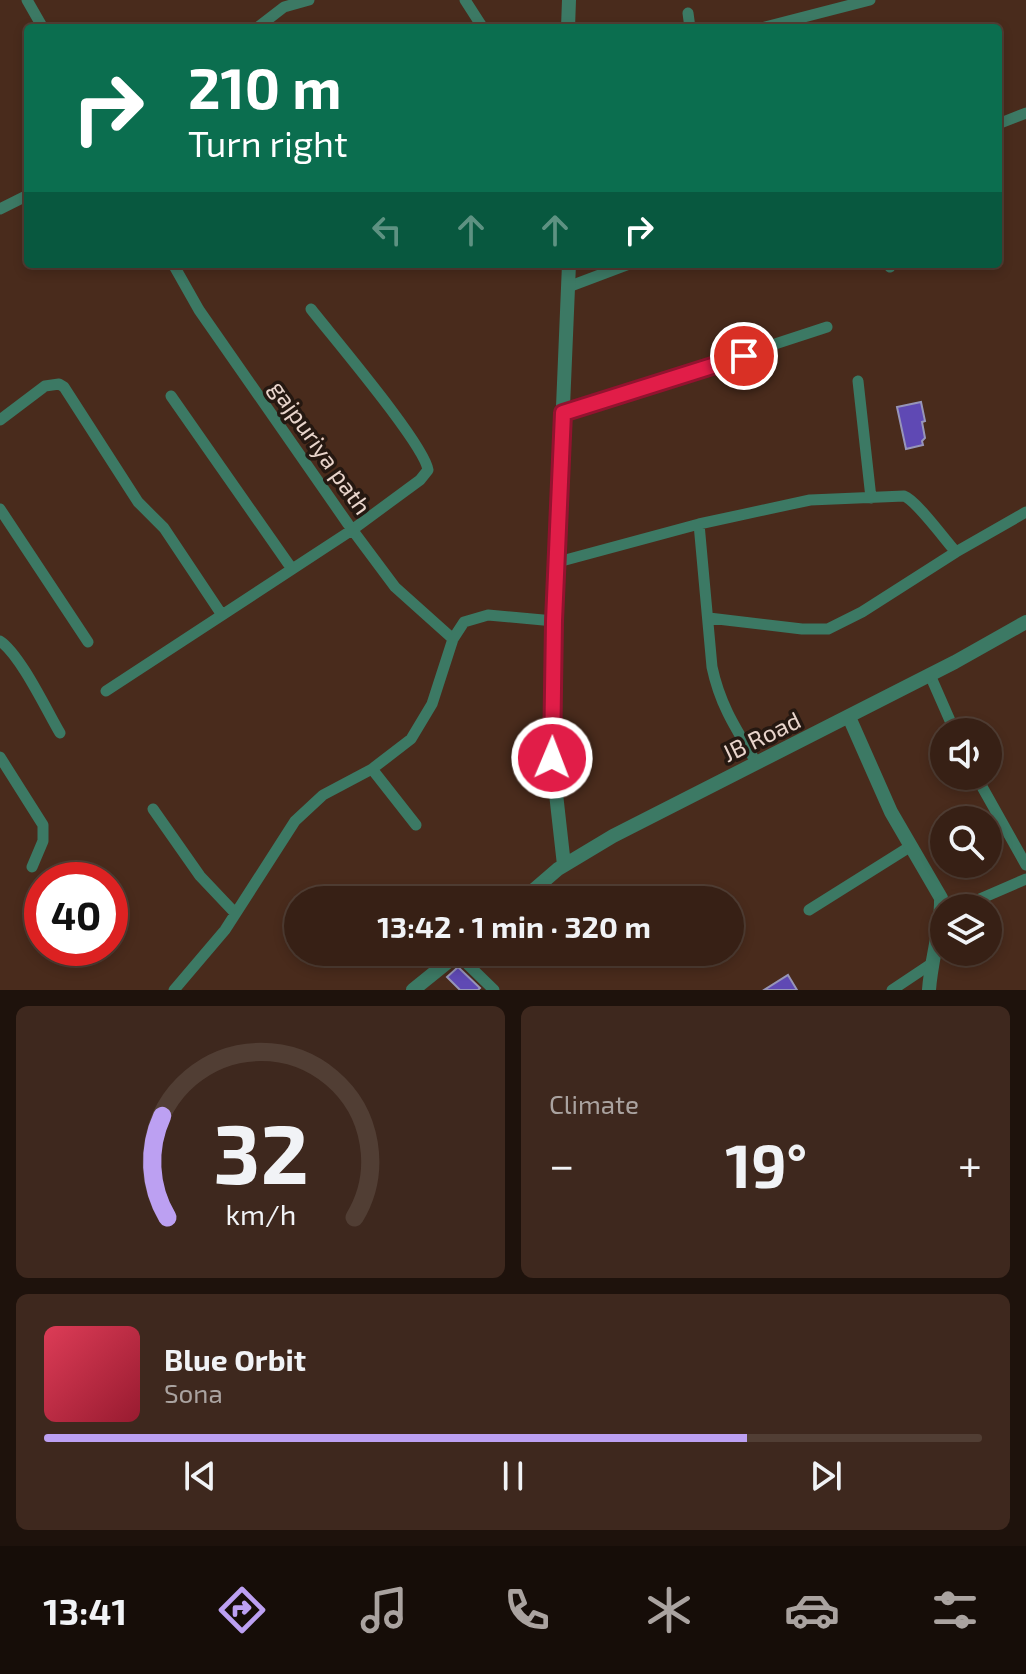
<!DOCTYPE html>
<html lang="en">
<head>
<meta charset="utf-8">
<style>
  body { margin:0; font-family:"Exo 2",sans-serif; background:#3e281e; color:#f1f3f6; height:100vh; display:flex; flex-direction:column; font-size:30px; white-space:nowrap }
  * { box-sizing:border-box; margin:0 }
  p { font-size:26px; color:#aaa3a0 }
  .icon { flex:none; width:44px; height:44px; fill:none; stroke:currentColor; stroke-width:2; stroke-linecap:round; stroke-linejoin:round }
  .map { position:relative; height:990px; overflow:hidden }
  .sheet { display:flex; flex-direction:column; gap:16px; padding:16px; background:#1e120c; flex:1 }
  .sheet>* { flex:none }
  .hud { position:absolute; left:24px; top:24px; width:978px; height:244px; border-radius:8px; box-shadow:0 4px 12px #0003,0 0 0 2px #513e34; background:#0b6e4f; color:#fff; overflow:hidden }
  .controls { position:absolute; left:930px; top:718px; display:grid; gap:16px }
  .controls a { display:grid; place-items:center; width:72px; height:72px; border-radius:50%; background:#372015; box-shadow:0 4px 12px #0003,0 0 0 2px #513e34; font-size:40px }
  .speed { position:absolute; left:24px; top:862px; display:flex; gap:16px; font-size:40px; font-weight:700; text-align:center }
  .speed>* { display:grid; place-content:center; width:104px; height:104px; border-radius:50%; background:#372015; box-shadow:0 4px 12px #0003,0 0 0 2px #513e34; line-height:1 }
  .speed .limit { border:12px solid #d22; background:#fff; color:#111 }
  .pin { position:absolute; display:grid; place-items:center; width:68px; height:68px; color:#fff; margin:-34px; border:4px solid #fff; border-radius:50%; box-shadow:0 2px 8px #0007 }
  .me { position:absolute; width:88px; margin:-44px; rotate:1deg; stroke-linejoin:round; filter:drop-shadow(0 0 6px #0008) }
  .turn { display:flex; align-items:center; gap:28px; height:168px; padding:0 32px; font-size:36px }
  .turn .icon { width:104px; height:104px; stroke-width:2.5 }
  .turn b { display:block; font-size:56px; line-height:68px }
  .lanes { display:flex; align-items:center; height:76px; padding:0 32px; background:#0003; justify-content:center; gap:40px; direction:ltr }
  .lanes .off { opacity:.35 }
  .big { font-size:60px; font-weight:700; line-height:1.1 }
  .sheet .card { flex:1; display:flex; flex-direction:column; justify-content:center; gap:12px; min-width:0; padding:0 28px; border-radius:12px; background:#3e281e }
  .sheet .dial { align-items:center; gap:0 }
  .dial svg { height:208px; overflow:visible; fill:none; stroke:#513e34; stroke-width:7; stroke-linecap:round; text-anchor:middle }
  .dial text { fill:#f1f3f6; stroke:none }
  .song { display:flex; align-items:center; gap:24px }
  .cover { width:96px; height:96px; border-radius:12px; background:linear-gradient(135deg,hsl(350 70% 55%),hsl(350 70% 35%)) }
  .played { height:8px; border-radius:4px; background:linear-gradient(90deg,#bca0f2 75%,#513e34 75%) }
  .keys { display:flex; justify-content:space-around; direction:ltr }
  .heat { display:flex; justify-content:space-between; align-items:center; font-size:44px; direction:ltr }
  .sheet .tiles { flex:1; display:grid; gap:16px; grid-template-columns:1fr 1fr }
  .card:last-child { grid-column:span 2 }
  .trip { position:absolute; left:284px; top:886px; width:460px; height:80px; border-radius:40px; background:#372015; box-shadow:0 4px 12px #0003,0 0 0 2px #513e34; font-weight:700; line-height:80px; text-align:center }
  .menu { display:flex; height:128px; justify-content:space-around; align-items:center; background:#160d08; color:#aaa3a0 }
  .menu .icon { width:56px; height:56px }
  .menu .selected { color:#bca0f2 }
  .menu b { font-size:36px; color:#f1f3f6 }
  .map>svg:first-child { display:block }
  .building { fill:#5f49b4; stroke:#9795b8; stroke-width:2 }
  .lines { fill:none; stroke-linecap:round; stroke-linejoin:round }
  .minor { stroke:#3c7964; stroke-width:11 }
  .tertiary { stroke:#3c7964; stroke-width:14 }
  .route-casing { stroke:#92132f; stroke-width:20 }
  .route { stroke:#e11d48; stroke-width:14 }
  .labels { text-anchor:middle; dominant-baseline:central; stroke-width:7; stroke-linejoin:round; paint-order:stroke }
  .street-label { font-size:24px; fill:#e9d5cc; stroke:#251811 }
</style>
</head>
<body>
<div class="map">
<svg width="1026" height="990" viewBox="0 0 1026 990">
  <rect width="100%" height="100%" fill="#492b1c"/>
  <path class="building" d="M921,402L925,421L922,422L925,438L922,441L923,445L906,449L897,407Z
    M458,967L480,988L478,990H460L447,977Z
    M788,975L797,990H764Z"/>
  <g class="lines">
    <path class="minor" d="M27,0L43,28
      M465,0L483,28
      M688,13L690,28
      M765,27L870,0
      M257,28L284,7L309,0
      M998,124L1026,113
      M0,209L28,195
      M173,264L199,310L348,524L395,587L453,639
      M889,264L890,267
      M568,287L629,264
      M858,381L871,498
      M171,396L292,569
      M563,413L827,327
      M0,420L45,386L59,384L64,387L138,502L164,528L222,615
      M0,509L88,642
      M699,524L712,667C720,705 736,729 756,762
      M558,562L699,524L810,500L904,496C916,500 945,540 956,552
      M709,618L802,629H828L862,612L956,552L1026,512
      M0,641C20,654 47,711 60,733
      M930,675L955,732
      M106,691L352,530L420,480L428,470C425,445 332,336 311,309
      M0,757L43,825V841L32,867
      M372,769L416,825
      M976,776L1026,865
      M153,809L200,876L235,913
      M959,908L1026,879
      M809,910L911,846
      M457,954L494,990
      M174,990L225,930L295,821L323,795L372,769L411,739L432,704L453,639L464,622L488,615L554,621
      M892,990L931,964"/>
    <path class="tertiary" d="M568,28L569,0
      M849,717L891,812L941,898C942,928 931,959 929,990
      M564,865L552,758L554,621L569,264
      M522,900L558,869L613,836L955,662L1026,622
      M413,990L460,952"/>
  </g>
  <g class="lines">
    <defs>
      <path id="route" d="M552,758L554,621L563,413L744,356"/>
    </defs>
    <use href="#route" class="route-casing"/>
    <use href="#route" class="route"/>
  </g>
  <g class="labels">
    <g class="street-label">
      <text transform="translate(321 447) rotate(55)">gajpuriya path</text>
      <text transform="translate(761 736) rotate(-26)">JB Road</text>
    </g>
  </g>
</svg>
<div class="controls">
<a><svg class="icon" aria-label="sound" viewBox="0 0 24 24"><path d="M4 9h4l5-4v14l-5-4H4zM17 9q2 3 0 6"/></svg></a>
<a><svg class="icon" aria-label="search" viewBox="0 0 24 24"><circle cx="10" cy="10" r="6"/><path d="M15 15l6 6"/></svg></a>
<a><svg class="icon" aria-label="layers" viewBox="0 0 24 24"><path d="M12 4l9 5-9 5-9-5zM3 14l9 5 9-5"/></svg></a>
</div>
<div class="speed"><div class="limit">40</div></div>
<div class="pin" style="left:744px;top:356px;background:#d93025"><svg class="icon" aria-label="arrive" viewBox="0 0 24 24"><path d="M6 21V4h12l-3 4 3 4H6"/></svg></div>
<svg class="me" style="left:552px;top:758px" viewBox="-20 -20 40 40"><circle r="17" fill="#e11d48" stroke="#fff" stroke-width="3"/><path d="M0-11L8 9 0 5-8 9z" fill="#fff"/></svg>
<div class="trip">13:42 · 1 min · 320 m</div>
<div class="hud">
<div class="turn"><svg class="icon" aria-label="right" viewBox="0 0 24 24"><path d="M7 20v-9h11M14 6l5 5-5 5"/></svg><div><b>210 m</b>Turn right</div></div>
<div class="lanes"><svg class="icon off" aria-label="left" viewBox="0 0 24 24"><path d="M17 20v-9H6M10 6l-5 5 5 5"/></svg><svg class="icon off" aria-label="ahead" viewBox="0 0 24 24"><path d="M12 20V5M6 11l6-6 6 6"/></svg><svg class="icon off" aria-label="ahead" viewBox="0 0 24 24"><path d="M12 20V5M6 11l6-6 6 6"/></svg><svg class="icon" aria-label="right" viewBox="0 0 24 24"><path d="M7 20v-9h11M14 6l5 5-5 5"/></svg></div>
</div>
</div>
<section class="sheet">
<div class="tiles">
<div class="card dial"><svg viewBox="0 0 100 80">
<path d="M14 69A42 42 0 1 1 86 69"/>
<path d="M14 69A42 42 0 0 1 12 30" stroke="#bca0f2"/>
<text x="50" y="56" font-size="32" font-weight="700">32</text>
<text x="50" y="72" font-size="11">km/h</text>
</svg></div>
<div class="card"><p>Climate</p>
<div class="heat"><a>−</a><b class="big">19°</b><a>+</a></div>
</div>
<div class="card">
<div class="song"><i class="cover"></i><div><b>Blue Orbit</b><p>Sona</p></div></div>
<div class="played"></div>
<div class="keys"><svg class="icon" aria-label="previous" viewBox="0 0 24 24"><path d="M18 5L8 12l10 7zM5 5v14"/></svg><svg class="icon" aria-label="pause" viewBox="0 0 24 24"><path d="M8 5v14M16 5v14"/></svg><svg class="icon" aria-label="next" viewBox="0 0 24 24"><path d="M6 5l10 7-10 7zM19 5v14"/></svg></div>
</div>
</div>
</section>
<nav class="menu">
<b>13:41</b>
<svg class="icon selected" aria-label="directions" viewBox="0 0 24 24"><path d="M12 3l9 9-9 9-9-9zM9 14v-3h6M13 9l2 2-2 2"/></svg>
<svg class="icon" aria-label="music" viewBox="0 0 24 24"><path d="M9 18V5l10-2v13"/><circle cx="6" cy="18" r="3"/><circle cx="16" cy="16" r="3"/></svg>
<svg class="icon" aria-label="phone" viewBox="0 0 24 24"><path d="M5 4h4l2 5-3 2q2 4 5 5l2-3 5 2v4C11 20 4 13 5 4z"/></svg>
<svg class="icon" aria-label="climate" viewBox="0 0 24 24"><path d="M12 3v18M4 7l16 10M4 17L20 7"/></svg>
<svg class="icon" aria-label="car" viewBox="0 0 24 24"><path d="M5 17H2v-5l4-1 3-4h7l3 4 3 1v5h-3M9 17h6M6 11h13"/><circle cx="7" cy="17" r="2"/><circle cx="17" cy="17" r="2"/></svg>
<svg class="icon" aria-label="filters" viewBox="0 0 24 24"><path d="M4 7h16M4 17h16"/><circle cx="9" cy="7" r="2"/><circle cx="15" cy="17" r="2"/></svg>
</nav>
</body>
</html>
